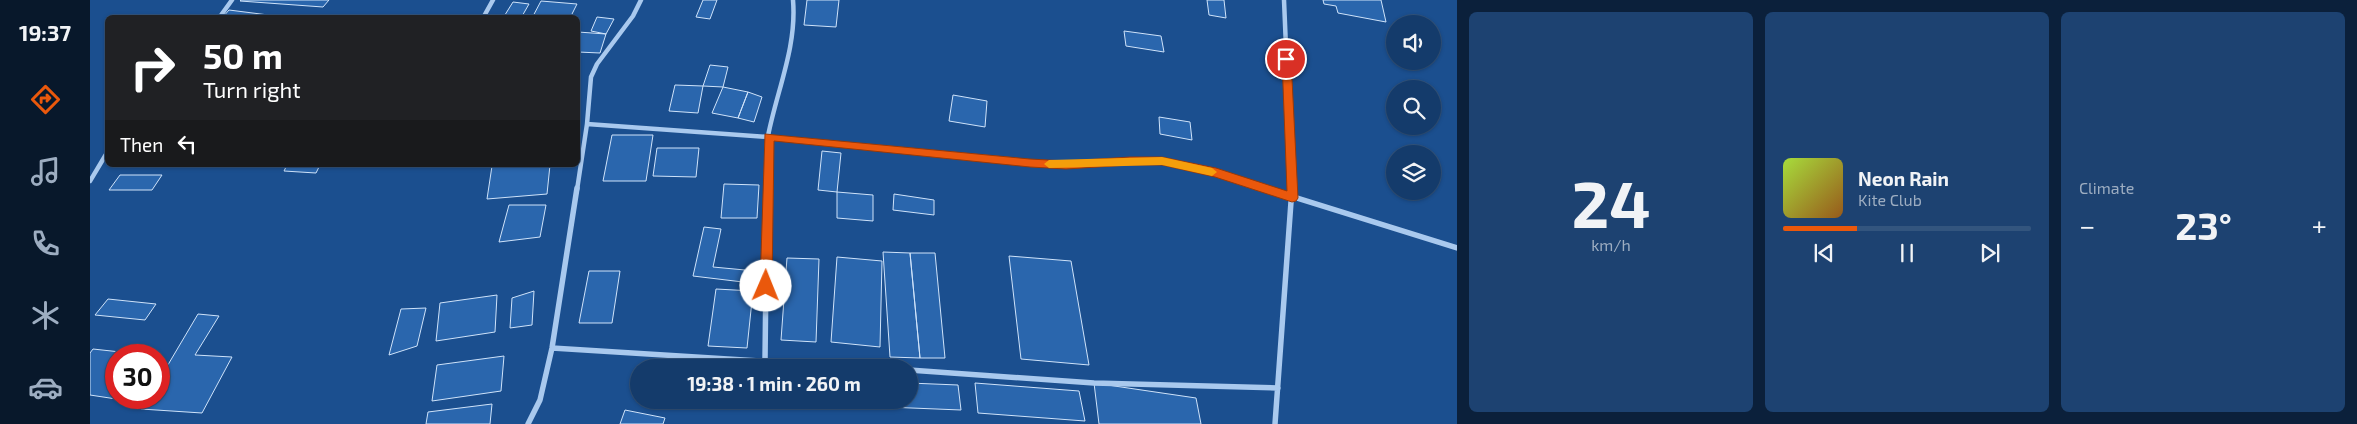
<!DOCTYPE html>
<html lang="en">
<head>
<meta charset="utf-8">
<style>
  body { margin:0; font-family:"Exo 2",sans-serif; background:#1d4271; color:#f1f3f6; height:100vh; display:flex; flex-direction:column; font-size:19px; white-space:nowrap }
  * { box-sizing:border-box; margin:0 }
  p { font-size:16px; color:#9dadc1 }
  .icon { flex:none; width:28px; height:28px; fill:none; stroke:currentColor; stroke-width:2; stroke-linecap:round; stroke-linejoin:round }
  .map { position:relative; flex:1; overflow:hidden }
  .panel { display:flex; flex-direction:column; gap:12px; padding:12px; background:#0b203b; width:900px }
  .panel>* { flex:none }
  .hud { position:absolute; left:15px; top:15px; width:475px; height:152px; border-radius:8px; box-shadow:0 1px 4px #0004,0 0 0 1px #33557e; background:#202124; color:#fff; overflow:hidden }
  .buttons { position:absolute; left:1296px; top:15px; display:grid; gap:10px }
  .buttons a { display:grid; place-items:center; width:55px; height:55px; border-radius:50%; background:#143b6b; box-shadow:0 1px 4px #0004,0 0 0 1px #33557e; font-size:25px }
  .speed { position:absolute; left:15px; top:344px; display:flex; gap:10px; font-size:25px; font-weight:700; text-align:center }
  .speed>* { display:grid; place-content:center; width:65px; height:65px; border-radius:50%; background:#143b6b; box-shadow:0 1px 4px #0004,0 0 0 1px #33557e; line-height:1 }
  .speed .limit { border:8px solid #d22; background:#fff; color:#111 }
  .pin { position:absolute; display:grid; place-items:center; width:42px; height:42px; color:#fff; margin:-21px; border:2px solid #fff; border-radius:50%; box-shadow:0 1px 5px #0007 }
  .me { position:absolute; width:55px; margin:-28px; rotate:1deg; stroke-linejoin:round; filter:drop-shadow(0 0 4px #0008) }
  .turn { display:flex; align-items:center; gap:18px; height:105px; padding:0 15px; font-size:22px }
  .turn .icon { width:65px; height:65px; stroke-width:2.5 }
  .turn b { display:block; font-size:35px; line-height:42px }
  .then { display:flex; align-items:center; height:48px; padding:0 15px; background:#0003; gap:10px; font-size:19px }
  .big { font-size:38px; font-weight:700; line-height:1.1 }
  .panel .widget { flex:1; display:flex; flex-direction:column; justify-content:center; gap:8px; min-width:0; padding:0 18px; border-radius:8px; background:#1d4271 }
  .panel .dial { align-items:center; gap:0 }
  .dial b { font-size:65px; line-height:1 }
  .song { display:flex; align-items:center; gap:15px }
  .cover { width:60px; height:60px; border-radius:8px; background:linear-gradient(135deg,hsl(80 70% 55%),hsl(30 70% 35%)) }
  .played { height:5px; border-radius:2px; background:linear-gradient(90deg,#ea580c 30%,#33557e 30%) }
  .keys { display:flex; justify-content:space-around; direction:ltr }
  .heat { display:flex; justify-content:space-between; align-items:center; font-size:28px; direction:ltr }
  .panel .tiles { flex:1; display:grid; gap:12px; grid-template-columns:repeat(3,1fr) }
  .trip { position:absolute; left:540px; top:359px; width:288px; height:50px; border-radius:25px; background:#143b6b; box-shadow:0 1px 4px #0004,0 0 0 1px #33557e; font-weight:700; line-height:50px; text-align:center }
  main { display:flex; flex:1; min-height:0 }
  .menu { display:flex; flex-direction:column; width:90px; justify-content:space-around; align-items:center; background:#08182b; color:#9dadc1 }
  .menu .icon { width:35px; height:35px }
  .menu .active { color:#ea580c }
  .menu b { font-size:22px; color:#f1f3f6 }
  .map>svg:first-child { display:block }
  .building { fill:#2a66ad; stroke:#cfe3fa }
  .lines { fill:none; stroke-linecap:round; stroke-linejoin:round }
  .minor-far1 { stroke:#a9c9ee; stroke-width:4.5 }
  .minor { stroke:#a9c9ee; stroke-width:5.5 }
  .route { fill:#ea580c; stroke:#983908 }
  .slow { fill:#f59e0b }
</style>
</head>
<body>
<main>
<nav class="menu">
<b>19:37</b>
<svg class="icon active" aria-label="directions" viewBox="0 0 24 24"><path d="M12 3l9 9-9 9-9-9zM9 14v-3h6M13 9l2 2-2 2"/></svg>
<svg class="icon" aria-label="music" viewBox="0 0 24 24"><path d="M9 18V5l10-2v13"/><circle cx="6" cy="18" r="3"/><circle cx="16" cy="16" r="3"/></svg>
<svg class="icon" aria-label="phone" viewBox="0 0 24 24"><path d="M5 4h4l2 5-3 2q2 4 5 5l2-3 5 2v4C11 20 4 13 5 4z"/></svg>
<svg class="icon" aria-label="climate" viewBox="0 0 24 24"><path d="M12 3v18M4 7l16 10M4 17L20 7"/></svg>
<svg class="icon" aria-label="car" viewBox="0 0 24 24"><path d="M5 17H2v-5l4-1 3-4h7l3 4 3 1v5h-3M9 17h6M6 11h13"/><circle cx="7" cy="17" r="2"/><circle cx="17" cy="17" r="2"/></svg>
</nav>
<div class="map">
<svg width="1367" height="424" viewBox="0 0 1367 424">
  <rect width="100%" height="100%" fill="#1b4f8f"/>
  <path class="building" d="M239,0L233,7L150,1L151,0Z
    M613,0H627L620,19L606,17Z
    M717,0H749L746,27L714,25Z
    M1117,0H1134L1136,18L1119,15Z
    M1233,0H1291L1296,22L1248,13L1246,6L1234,4Z
    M451,1L487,4L480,18H442Z
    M423,2L439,4L431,18H413Z
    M139,10L202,18H132Z
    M507,17L524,19L516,34L501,31Z
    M1034,31L1071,36L1074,52L1036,46Z
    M488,32L516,34L510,53L488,52Z
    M620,65L638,67L633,87L613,86Z
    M585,85L613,86L608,113L579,111Z
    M633,87L658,92L648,118L622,113Z
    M658,92L672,97L664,122L648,118Z
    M863,95L897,101L895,127L859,121Z
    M1069,117L1100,122L1102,140L1070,134Z
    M522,135H563L556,181H513Z
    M567,148H609L606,177L563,176Z
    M732,151L751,153L747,192L728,190Z
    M197,165H230L226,173L194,171Z
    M419,165H460L457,194L397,199L402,166Z
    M30,175H72L62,190H19Z
    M634,184L669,185L667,218H631Z
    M747,192L783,195V221L747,218Z
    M804,194L844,200V215L803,210Z
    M419,205H456L450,237L409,242Z
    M614,227L631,229L623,267L655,270L653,282L603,276Z
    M793,252L820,253L830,358L800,357Z
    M820,253H845L855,358H830Z
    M919,256L981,261L999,365L931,359Z
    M747,257L792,261L790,347L741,342Z
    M697,258L729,259L726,342L691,340Z
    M499,271H530L522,323H489Z
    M626,289L663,291L657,348L618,346Z
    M444,291L442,325L420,328L422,298Z
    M407,295L405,332L346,341L350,303Z
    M18,299L66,304L55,320L5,315Z
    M336,308L327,346L299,355L311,309Z
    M108,314L129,316L105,355L142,357L112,413L51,409L58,398H69V380Z
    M3,349L58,355H26V398H49L46,402L0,395V353Z
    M414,356L411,391L342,401L347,365Z
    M819,383L868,385L871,410L772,406V400H819Z
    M885,383L989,391L995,421L888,413Z
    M1004,383L1106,398L1111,424H1009Z
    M402,404L400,424H336L338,412Z
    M535,410L575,418L573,424H530Z"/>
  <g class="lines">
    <path class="minor-far1" d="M1194,0L1202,190
      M129,18L142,0
      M393,18L403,0
      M497,124L678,137L940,163L976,165L1072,161L1126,173L1179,190
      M0,181L18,151
      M487,190L497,124L501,77L507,64L543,16L551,0
      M677,190C678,172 675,153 678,136C687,90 707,47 703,0"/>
    <path class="minor" d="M1175,188L1367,248
      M462,348L784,368
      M675,360L677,188
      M819,370L1004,383L1188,388
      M438,424L450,400L462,348L487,188
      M1185,424L1202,188"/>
  </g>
  <path class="route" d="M1196,56L1201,59L1208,198L1206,201L1202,202L1125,177L1072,165H1040L976,169L940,167L684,141L682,286L676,291L670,286L675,134L940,159L976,161L1040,157H1072L1126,168L1197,191L1192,59Z"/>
  <path class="slow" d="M1072,157L1122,168L1127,172L1122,176L1072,165L959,168L954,164L959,160Z"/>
</svg>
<div class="buttons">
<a><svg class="icon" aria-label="sound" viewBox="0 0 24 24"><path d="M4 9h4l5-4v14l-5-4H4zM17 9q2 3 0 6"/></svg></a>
<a><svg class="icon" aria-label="search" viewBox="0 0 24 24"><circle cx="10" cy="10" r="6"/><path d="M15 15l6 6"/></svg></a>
<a><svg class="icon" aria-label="layers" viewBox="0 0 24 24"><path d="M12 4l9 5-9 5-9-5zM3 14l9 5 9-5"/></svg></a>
</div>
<div class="speed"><div class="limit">30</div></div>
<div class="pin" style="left:1196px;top:59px;background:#d93025"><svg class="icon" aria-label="arrive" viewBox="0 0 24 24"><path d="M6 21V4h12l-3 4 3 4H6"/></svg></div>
<svg class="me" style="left:676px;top:286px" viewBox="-20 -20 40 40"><circle r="19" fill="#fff"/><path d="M0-13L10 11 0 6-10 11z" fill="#ea580c"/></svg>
<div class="trip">19:38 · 1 min · 260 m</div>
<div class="hud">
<div class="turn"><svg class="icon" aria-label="right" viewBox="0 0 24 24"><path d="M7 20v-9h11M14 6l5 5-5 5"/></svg><div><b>50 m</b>Turn right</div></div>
<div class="then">Then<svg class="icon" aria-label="left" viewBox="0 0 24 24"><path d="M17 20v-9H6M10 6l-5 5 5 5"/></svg></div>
</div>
</div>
<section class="panel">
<div class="tiles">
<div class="widget dial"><b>24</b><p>km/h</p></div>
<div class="widget">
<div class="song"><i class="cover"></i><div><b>Neon Rain</b><p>Kite Club</p></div></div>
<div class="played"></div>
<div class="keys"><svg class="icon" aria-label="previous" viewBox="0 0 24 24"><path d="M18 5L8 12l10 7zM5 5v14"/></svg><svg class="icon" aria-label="pause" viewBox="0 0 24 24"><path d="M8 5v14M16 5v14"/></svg><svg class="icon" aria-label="next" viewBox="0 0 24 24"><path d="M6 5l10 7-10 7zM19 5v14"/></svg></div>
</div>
<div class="widget"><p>Climate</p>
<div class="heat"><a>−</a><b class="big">23°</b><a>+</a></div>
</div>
</div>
</section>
</main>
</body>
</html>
